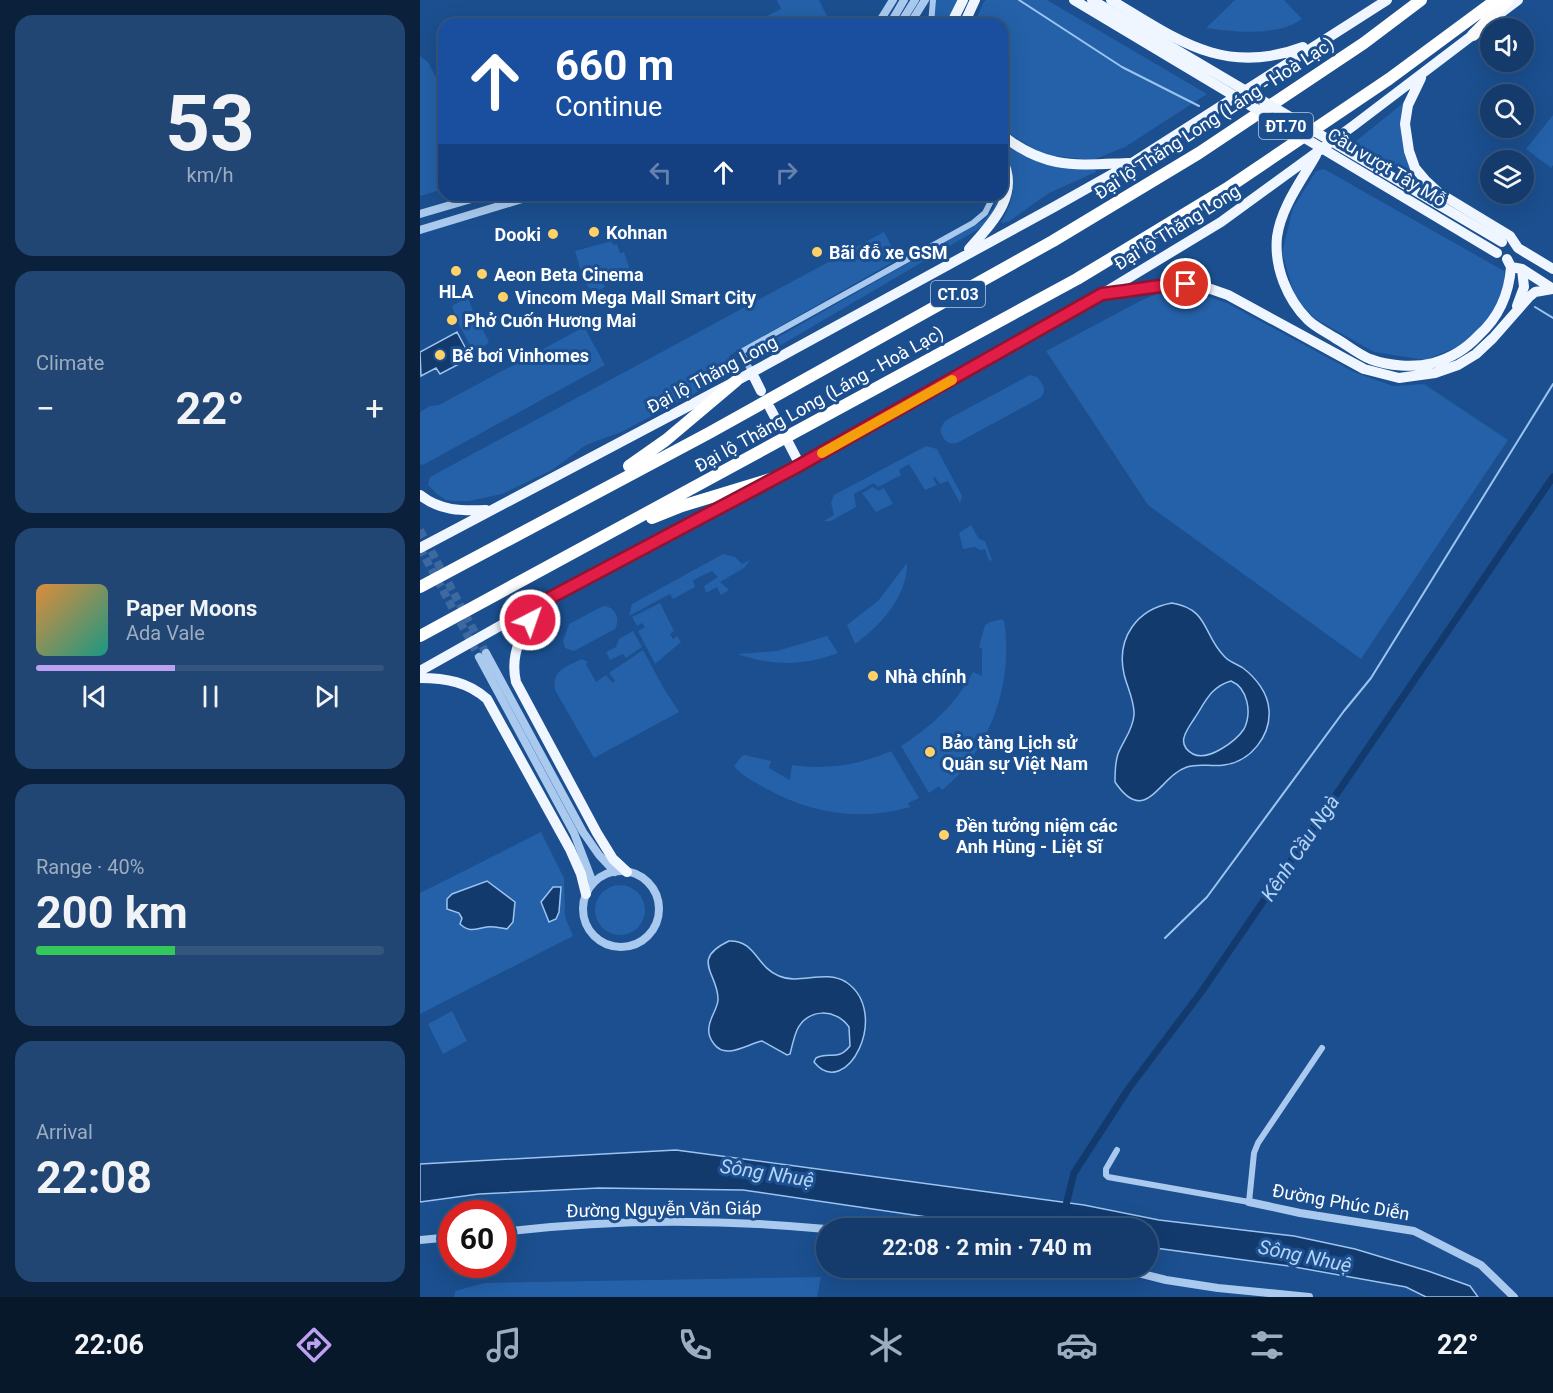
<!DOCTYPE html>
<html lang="en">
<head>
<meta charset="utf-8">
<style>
  body { margin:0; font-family:Roboto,sans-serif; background:#214673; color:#f1f3f6; height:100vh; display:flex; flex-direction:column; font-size:22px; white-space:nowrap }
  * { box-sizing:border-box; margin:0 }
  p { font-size:20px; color:#9dadc1 }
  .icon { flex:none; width:33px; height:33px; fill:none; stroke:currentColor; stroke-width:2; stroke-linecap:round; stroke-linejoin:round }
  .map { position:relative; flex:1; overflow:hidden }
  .side { display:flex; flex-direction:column; gap:15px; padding:15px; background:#0b203b; width:420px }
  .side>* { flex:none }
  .hud { position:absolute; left:18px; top:18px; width:570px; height:183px; border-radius:18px; box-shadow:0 6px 24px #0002,0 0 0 2px #33557e; background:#1a4fa0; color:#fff; overflow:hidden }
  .tools { position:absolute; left:1060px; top:18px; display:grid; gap:12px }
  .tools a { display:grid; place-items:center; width:54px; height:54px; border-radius:50%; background:#143b6b; box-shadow:0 6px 24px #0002,0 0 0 2px #33557e; font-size:30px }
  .speed { position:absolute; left:18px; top:1200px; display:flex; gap:12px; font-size:30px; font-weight:700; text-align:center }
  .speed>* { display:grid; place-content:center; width:78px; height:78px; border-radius:50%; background:#143b6b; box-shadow:0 6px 24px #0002,0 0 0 2px #33557e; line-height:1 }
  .speed .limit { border:9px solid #d22; background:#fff; color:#111 }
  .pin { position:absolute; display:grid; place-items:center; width:51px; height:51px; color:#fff; margin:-26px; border:3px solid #fff; border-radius:50%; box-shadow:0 2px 6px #0007 }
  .me { position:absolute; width:66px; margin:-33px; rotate:41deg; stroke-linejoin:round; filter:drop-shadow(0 0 4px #0008) }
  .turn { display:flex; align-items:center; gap:21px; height:126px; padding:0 18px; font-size:27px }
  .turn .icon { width:78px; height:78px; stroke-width:2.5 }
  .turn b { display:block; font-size:42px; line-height:51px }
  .lanes { display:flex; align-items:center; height:57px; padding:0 18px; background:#0003; justify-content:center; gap:30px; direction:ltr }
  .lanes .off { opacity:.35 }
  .big { font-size:45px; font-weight:700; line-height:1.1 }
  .side .widget { flex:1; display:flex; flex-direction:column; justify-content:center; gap:9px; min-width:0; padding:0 21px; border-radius:18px; background:#214673 }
  .side .dial { align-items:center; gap:0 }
  .dial b { font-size:78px; line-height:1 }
  .song { display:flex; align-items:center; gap:18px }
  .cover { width:72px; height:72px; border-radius:9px; background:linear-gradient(135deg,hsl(30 70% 55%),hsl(170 70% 35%)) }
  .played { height:6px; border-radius:3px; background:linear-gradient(90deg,#bca0f2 40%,#33557e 40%) }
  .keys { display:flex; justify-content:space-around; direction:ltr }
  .heat { display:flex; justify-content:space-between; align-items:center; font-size:33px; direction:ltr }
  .charge { height:9px; border-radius:4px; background:linear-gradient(90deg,#34c759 40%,#33557e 0) }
  .trip { position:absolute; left:396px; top:1218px; width:342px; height:60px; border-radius:30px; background:#143b6b; box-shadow:0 6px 24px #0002,0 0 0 2px #33557e; font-weight:700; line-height:60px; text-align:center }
  .menu { display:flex; height:96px; justify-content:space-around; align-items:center; background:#08182b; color:#9dadc1 }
  .menu .icon { width:42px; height:42px }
  .menu .on { color:#bca0f2 }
  .menu b { font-size:27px; color:#f1f3f6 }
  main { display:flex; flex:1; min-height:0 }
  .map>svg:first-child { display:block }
  .green { fill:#2461a8 }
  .water { fill:#123a6d; stroke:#9cc4f0; stroke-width:1.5; fill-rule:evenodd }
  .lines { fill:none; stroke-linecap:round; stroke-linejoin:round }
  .stream { stroke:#9cc4f0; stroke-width:2 }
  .canal { stroke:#123a6d; stroke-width:7 }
  .tertiary-tunnel { stroke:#3d69a0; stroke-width:8; stroke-dasharray:8 4; stroke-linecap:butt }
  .minor { stroke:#a9c9ee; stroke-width:6 }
  .tertiary { stroke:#a9c9ee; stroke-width:8 }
  .primary { stroke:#f0f6ff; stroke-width:10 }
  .motorway { stroke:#fff; stroke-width:12 }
  .primary-bridge { stroke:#f0f6ff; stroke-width:10 }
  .route-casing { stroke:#92132f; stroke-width:15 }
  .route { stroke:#e11d48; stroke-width:10 }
  .slow { stroke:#f59e0b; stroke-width:10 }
  .poi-dot { fill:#ffd166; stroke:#1b4f8f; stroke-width:2 }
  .labels { text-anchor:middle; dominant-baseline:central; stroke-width:6; stroke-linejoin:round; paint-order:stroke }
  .shield { fill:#1b4f8f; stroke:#bbcadd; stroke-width:1.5 }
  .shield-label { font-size:16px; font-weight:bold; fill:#fff }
  .street-label { font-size:18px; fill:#fff; stroke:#1b4f8f }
  .poi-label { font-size:18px; font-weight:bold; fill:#fff; stroke:#1b4f8f; text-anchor:start }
  .water-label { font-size:20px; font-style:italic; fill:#b5d3f5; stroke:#1b4f8f }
</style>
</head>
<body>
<main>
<section class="side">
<div class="widget dial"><b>53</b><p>km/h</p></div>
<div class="widget"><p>Climate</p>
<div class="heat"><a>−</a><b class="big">22°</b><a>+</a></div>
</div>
<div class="widget">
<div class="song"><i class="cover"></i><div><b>Paper Moons</b><p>Ada Vale</p></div></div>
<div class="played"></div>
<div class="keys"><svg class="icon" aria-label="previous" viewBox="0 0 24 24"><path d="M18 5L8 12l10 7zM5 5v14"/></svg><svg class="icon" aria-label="pause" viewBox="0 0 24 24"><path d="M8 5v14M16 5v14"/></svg><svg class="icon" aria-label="next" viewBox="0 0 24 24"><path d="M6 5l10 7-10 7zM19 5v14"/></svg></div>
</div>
<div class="widget"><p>Range · 40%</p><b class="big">200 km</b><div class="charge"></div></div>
<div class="widget"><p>Arrival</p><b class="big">22:08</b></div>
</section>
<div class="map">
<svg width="1133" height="1297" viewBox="0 0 1133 1297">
  <rect width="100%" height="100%" fill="#1b4f8f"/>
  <path class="green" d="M357,0H399L411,24H331L361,9Z
    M516,0H538L525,24H514Z
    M566,0H627L787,94L705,147L673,160L624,155L586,132L582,128V24H554L563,3Z
    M815,0H864L882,19C858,37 813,32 786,28Z
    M0,56L8,62L24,93V189L0,196Z
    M987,100L985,153L995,179L935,142Z
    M1133,115V165L1131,168L1106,149Z
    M582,141C616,165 635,166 675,169L676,172L629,193L588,222L582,223L581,222C592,204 597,185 590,165C587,156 582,151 582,141Z
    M582,165L584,192L567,224L332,362L329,355L330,353L564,220L573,209L579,195H582Z
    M904,169L1084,271L1086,281L1073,315L1042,345L1005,360L954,352L894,318L875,297L862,253L873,208L896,171Z
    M464,232L478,259L315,352L309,356L308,361L315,372L201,432L166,445L132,470L82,494L49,501H34L26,500L17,494L8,485L10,477Z
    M192,241L193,245L197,244L200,253L204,252L211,273L195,281L193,277L182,282L185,287L173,293L166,284L168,282L160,268L155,251Z
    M744,292L776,293L807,303L934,372L973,386L1004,384L1088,440L941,659L728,505L626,351L726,298Z
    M48,297L53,311L69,342L62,348L59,345L52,349L36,319L32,306Z
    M164,327L185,365L3,465L0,464V412L10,406L19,405Z
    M610,375L617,377C623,384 628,391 620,398L537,443C527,445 523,439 520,430L524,422L528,419Z
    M506,446L517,449L542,496L540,503L528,481L520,484L515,477L513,478L517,485L505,490L489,464L479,470L481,475L458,487L454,483L434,494L436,507L411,521H404L414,515L411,503L414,495Z
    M453,487L458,491L464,488L473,504L456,512L442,493Z
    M551,525L559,539L565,541L572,560L569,561L565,549L560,550L555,547L543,549L539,533Z
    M303,554L315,557L322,564L330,560L324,568L300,582L309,590L301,595L297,587L286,593L284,586L298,577L292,571L273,580L275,587L253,599L250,594L209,616L212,604Z
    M487,563C488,596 460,626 435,644L427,625L458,601Z
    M240,603L254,631L250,634L253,639L257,636L261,642L235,664L218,631L225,627L222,623L217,626L212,617Z
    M183,606C195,606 201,619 195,629L154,651L145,648L143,641L149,624Z
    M583,619C586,627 586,637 586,646C588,698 563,758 522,790L519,786L509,793L481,746C511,727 536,704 553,672L562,676V649L559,647L565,625L570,622Z
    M213,631L222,647L206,658L203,654L190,660L186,652L196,647L199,639Z
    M407,636L418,653C384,666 352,666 317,654L357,651Z
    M223,650L243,687L259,712L174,758L135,690C131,671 147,666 162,659L168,662L166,664L176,682L186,675L193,683L195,681L189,673Z
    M471,751L499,798L488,803L490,807C439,822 390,813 345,788C334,782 321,775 314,766L322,756L325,755L351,761L349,768L370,780L372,765C407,770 439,765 471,751Z
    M121,832L144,878L145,917L153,936L0,1014V893Z
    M175 910a25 25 0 1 1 50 0a25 25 0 1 1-50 0Z
    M32,1011L47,1041L23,1054L8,1024Z
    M401,1277L397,1297H34L35,1291L65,1283Z"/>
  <path class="water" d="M37,332L47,351L35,358L39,364L20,374L16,368L1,376L0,352Z
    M752,603C789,609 783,635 804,656C809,662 817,664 823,668C836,678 848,693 849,710C851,736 830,762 804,765C792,767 779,763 767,767C739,776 726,828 695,782C695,773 695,762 698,754C703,741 713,730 714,715C715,702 707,687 704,674C696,638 717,609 752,603ZM811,681C828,688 832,713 824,729C816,741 788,762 773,754C755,744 767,730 774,719C785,703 790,687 811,681Z
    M67,881L95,902L93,922L87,929C80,928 73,926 67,927C55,929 50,933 40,924L42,918L39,913L27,909V899L32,894Z
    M133,887H141L139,912L136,919L129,922L121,902Z
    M309,941C336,940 336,967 359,976C380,985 405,969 426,982C472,1013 426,1102 394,1062L396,1058C410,1051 417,1062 430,1046L429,1027C416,1008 387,1008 377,1030C374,1037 372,1046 370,1054L367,1055L342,1041C327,1044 306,1060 294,1044C290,1039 288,1033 289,1027C290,1017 297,1010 298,1000C299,974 269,960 309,941Z
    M256,1150L664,1205L739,1220L874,1236L935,1249L1008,1271L1050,1286L1058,1297H1006L986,1287L869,1266L728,1247V1228H582L323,1190L179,1188L59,1194L0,1202V1164Z"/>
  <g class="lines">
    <path class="stream" d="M599,0L702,67L779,106
      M1115,307L1133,318
      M745,938L787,897L924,711L951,678L1133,384"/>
    <path class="canal" d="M645,1209L654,1173L709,1088L782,991L1133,477"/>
    <path class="tertiary-tunnel" d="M0,530L66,653
      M0,548L59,657"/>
    <path class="minor" d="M511,24L513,0
      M332,373L321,352L553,223L565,213L574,195
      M697,1150L686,1169V1175L688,1177L829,1202L834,1153L838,1143L902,1048"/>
    <path class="tertiary" d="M458,24L473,0
      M470,24L484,0
      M480,24L495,0
      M490,24L505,0
      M0,214L65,195
      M0,230L115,195
      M66,653L163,832L179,855L195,872
      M59,657L154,833L173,883
      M163 909a38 38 0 1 1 76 0a38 38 0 1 1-76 0Z
      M829,1202L880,1213L994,1231L1061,1265L1094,1297
      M82,1232C189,1219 300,1219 406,1229
      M0,1240L32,1237
      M699,1268L746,1280L798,1288L889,1297"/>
    <path class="primary" d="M691,0C756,39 804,77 883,47
      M1082,12L1098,0
      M531,24L543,0
      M544,24L555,0
      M1001,78L988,105L985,124L989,151L995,168L1006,181L1019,193L1090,236L1098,248L1133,269
      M582,135C626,170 656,165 709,163
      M896,155C882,180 861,207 857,237C854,267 867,299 888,320C895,327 906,332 915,338C926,344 938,354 950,359C968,366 994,368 1013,363C1032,358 1046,349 1059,335C1079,317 1089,294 1091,267
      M549,249C571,224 601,195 582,159
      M1087,259L1091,267L1102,269L1133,289
      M685,294L713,291L740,285L766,284L788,288L808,295L944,369L979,378L1015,373L1038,365L1056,354L1073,338L1109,297L1115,292L1133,289
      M1097,306L1104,287L1102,269
      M332,373L341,391
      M350,408L359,425
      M367,440L380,465
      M0,495C20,511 41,511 66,510
      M0,548L316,381L634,207L712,163L967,0
      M122,605C104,629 89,651 96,682L177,833L193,859L207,872
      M0,671L126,600L380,465L682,294L801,222L933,126L1058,31
      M0,678C26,678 48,682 67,699L150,849L161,874L166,894"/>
    <path class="motorway" d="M1053,35L1088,0
      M209,466L246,440L316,381
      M232,518L262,506L357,477
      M0,587L289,433L633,241L779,153L944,43L1001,0
      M0,636L657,279L806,189L969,79L1076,0"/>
    <path class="primary-bridge" d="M654,0L1077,253
      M672,0L1082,242"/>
  </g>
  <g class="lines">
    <defs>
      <path id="route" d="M110,620L126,600L380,465L682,294C710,291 737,285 766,284"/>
    </defs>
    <use href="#route" class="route-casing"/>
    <use href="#route" class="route"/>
    <path class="slow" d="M402,453L532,380"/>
  </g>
  <g class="poi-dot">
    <circle cx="174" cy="232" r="6"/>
    <circle cx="133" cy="234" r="6"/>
    <circle cx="397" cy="252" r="6"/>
    <circle cx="36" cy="271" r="6"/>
    <circle cx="62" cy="274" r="6"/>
    <circle cx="83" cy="297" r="6"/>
    <circle cx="32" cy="320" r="6"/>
    <circle cx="20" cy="355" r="6"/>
    <circle cx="453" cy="676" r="6"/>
    <circle cx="510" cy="752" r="6"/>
    <circle cx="524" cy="835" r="6"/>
  </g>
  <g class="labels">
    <g class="shield">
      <rect x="839" y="113" width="54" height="26" rx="4.5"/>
      <rect x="511" y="281" width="54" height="26" rx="4.5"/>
    </g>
    <g class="shield-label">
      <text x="866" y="126">ĐT.70</text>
      <text x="538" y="294">CT.03</text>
    </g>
    <g class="street-label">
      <text transform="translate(794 118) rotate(-33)">Đại lộ Thăng Long (Láng - Hoà Lạc)</text>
      <text transform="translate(967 167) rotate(31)">Cầu vượt Tây Mỗ</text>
      <text transform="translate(757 227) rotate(-32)">Đại lộ Thăng Long</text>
      <text transform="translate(292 374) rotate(-28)">Đại lộ Thăng Long</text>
      <text transform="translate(399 399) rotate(-29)">Đại lộ Thăng Long (Láng - Hoà Lạc)</text>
      <text transform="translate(921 1202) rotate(10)">Đường Phúc Diễn</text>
      <text transform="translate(244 1209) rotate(-1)">Đường Nguyễn Văn Giáp</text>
    </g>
    <g class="poi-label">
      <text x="186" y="232">Kohnan</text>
      <text x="121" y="234" text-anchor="end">Dooki</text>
      <text x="409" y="252">Bãi đỗ xe GSM</text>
      <text x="74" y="274">Aeon Beta Cinema</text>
      <text x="36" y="291" text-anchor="middle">HLA</text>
      <text x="95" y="297">Vincom Mega Mall Smart City</text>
      <text x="44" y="320">Phở Cuốn Hương Mai</text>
      <text x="32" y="355">Bể bơi Vinhomes</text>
      <text x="465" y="676">Nhà chính</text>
      <text x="522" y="742">Bảo tàng Lịch sử<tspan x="522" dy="21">Quân sự Việt Nam</tspan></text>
      <text x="536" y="825">Đền tưởng niệm các<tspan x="536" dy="21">Anh Hùng - Liệt Sĩ</tspan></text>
    </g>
    <g class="water-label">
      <text transform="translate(880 848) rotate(-56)">Kênh Cầu Ngà</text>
      <text transform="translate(347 1173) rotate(9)">Sông Nhuệ</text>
      <text transform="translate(885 1256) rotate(12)">Sông Nhuệ</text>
    </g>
  </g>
</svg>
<div class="tools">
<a><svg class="icon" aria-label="sound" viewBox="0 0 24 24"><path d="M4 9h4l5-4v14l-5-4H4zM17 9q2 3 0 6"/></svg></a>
<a><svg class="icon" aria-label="search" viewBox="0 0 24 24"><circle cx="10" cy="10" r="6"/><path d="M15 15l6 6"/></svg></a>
<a><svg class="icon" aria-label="layers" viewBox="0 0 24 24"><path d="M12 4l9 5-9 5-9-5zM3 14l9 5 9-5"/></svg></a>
</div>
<div class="speed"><div class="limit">60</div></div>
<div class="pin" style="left:766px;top:284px;background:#d93025"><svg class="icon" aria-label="arrive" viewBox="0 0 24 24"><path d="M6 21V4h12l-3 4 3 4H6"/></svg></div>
<svg class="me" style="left:110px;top:620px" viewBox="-20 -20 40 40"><circle r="17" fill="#e11d48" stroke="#fff" stroke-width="3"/><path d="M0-11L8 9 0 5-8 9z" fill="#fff"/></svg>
<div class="trip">22:08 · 2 min · 740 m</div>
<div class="hud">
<div class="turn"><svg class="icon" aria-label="ahead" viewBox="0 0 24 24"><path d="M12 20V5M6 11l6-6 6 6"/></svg><div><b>660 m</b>Continue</div></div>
<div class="lanes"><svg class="icon off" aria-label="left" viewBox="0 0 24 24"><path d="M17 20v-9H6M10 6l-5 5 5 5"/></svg><svg class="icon" aria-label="ahead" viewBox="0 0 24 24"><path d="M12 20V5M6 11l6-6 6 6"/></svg><svg class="icon off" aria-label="right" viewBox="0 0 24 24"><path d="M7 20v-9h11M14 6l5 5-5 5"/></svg></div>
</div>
</div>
</main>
<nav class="menu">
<b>22:06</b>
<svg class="icon on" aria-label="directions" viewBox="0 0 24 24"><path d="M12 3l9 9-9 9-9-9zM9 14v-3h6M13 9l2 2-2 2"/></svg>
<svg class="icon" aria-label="music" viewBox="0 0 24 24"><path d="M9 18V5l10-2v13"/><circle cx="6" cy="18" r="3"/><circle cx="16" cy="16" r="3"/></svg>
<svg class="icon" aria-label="phone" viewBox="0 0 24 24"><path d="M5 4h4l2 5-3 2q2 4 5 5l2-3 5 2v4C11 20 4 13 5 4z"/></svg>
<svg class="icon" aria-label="climate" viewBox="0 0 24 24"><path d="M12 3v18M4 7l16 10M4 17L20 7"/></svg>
<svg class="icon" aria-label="car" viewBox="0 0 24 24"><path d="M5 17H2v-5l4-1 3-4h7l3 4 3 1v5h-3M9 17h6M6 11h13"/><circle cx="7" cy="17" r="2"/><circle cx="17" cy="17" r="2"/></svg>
<svg class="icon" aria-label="filters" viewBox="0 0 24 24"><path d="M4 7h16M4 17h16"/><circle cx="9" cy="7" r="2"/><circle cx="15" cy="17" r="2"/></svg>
<b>22°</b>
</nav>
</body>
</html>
